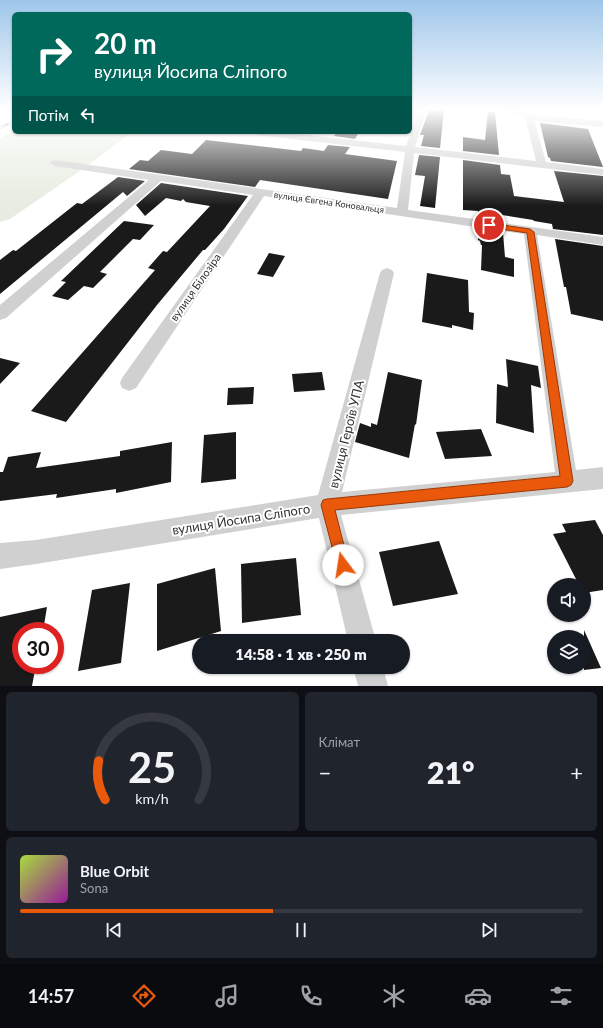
<!DOCTYPE html>
<html lang="uk">
<head>
<meta charset="utf-8">
<style>
  body { margin:0; font-family:Lato,sans-serif; background:#20242c; color:#f1f3f6; height:100vh; display:flex; flex-direction:column; font-size:15px; white-space:nowrap }
  * { box-sizing:border-box; margin:0 }
  p { font-size:13px; color:#9ea1a6 }
  .icon { flex:none; width:22px; height:22px; fill:none; stroke:currentColor; stroke-width:2; stroke-linecap:round; stroke-linejoin:round }
  .map { position:relative; height:686px; overflow:hidden }
  .sheet { display:flex; flex-direction:column; gap:6px; padding:6px; background:#0d0f14; flex:1 }
  .sheet>* { flex:none }
  .banner { position:absolute; left:12px; top:12px; width:400px; height:122px; border-radius:6px; box-shadow:0 1px 3px #0004; background:#00695c; color:#fff; overflow:hidden }
  .buttons { position:absolute; left:547px; top:578px; display:grid; gap:8px }
  .buttons a { display:grid; place-items:center; width:44px; height:44px; border-radius:50%; background:#171b24; box-shadow:0 1px 3px #0004; font-size:20px }
  .speed { position:absolute; left:12px; top:622px; display:flex; gap:8px; font-size:20px; font-weight:700; text-align:center }
  .speed>* { display:grid; place-content:center; width:52px; height:52px; border-radius:50%; background:#171b24; box-shadow:0 1px 3px #0004; line-height:1 }
  .speed .limit { border:6px solid #d22; background:#fff; color:#111 }
  .pin { position:absolute; display:grid; place-items:center; width:34px; height:34px; color:#fff; margin:-17px; border:2px solid #fff; border-radius:50%; box-shadow:0 1px 4px #0007 }
  .me { position:absolute; width:44px; margin:-22px; rotate:346deg; stroke-linejoin:round; filter:drop-shadow(0 0 3px #0008) }
  .turn { display:flex; align-items:center; gap:14px; height:84px; padding:0 16px; font-size:18px }
  .turn .icon { width:52px; height:52px; stroke-width:2.5 }
  .turn b { display:block; font-size:28px; line-height:34px }
  .then { display:flex; align-items:center; height:38px; padding:0 16px; background:#0003; gap:8px; font-size:15px }
  .big { font-size:30px; font-weight:800; line-height:1.1 }
  .sheet .tile { flex:1; display:flex; flex-direction:column; justify-content:center; gap:6px; min-width:0; padding:0 14px; border-radius:6px; background:#20242c }
  .sheet .dial { align-items:center; gap:0 }
  .dial svg { height:104px; overflow:visible; fill:none; stroke:#363941; stroke-width:7; stroke-linecap:round; text-anchor:middle }
  .dial text { fill:#f1f3f6; stroke:none }
  .song { display:flex; align-items:center; gap:12px }
  .cover { width:48px; height:48px; border-radius:6px; background:linear-gradient(135deg,hsl(80 70% 55%),hsl(300 70% 35%)) }
  .played { height:4px; border-radius:2px; background:linear-gradient(90deg,#ea580c 45%,#363941 45%) }
  .keys { display:flex; justify-content:space-around; direction:ltr }
  .heat { display:flex; justify-content:space-between; align-items:center; font-size:22px; direction:ltr }
  .sheet .tiles { flex:1; display:grid; gap:6px; grid-template-columns:1fr 1fr }
  .tile:last-child { grid-column:span 2 }
  .trip { position:absolute; left:192px; top:634px; width:218px; height:40px; border-radius:20px; background:#171b24; box-shadow:0 1px 3px #0004; font-weight:800; line-height:40px; text-align:center }
  .menu { display:flex; height:64px; justify-content:space-around; align-items:center; background:#090b0e; color:#9ea1a6 }
  .menu .icon { width:28px; height:28px }
  .menu .on { color:#ea580c }
  .menu b { font-size:18px; color:#f1f3f6 }
  .map>svg:first-child { display:block }
  .green { fill:#e6ecdf }
  .building { fill:#1a1a1a }
  .lines { fill:none; stroke-linecap:round; stroke-linejoin:round }
  .minor { fill:#d0d0d0; fill-rule:evenodd }
  .rail-casing { stroke:#888; stroke-width:2.5 }
  .rail { stroke:#fff; stroke-width:1.5; stroke-dasharray:5; stroke-linecap:butt }
  .route { fill:#ea580c; stroke:#983908 }
  .labels { text-anchor:middle; dominant-baseline:central; stroke-width:4; stroke-linejoin:round; paint-order:stroke }
  .far-street-label { font-size:9px; fill:#333; stroke:#fff }
  .street-label { font-size:11px; fill:#333; stroke:#fff }
  .near-street-label { font-size:13px; fill:#333; stroke:#fff }
</style>
</head>
<body>
<div class="map">
<svg width="603" height="686" viewBox="0 0 603 686">
  <rect width="100%" height="100%" fill="#fff"/>
  <path class="green" d="M14,130V132H132L87,166L10,219L0,222V139Z"/>
  <path class="building" d="M429,110H444L440,148L421,146L424,135H420Z
    M488,112H495L499,155L463,151V137L485,140Z
    M540,123L588,129L603,167L551,161L550,158L548,157Z
    M337,132H359L355,139L334,136Z
    M206,140L301,151L303,148L324,151L328,145L350,147L345,154L397,161L388,199L260,180L255,187L129,169L140,160L148,161L161,150L192,154Z
    M419,155L440,157L435,208L420,206L425,176L415,175Z
    M463,160L500,165L501,174L510,175L514,196L564,202L554,171L603,176V235L553,229L552,224L534,221L533,220L502,215L503,222L478,218V211L463,210Z
    M118,177L145,181L127,196L123,192L0,294V260L13,250L16,251L77,203L82,204Z
    M161,183L248,196L224,229L205,250H203L157,305L66,422L31,411L155,270L148,268L163,251L167,252L210,206L186,202L183,199L181,201L166,198L145,216L136,205Z
    M124,221L154,225L140,240L133,239L100,272L107,274L93,288L84,286L68,300L52,296L66,282L61,281Z
    M478,229L503,233L505,257L514,259V277L481,270L482,245H481L480,241L478,240Z
    M555,239L603,246V321L571,314L566,287H564Z
    M269,253L285,256L273,277L257,274Z
    M427,273L468,280L469,312L474,313L473,330L452,325V328L422,322Z
    M0,358L20,363L0,384Z
    M506,359L538,366L541,388L531,385L534,433L496,423L497,384L508,387Z
    M322,372L325,390L294,392L292,374Z
    M388,372L422,380L416,425L415,424L409,458L355,442L360,423L371,427V423L377,425Z
    M254,387L253,404L227,405L228,388Z
    M481,429L492,456L445,459L436,432Z
    M236,432V479L201,483L204,435Z
    M172,442L171,482L116,493V489L56,498L57,494L0,501V472H3L8,457L41,452L36,468L120,456V451Z
    M595,520L603,535V590L584,593V585H579L553,534L566,532L562,524Z
    M439,541L458,594L393,606L379,552Z
    M296,558L301,615L242,623L241,564Z
    M215,568L221,631L157,651V584Z
    M130,583L121,663L78,671L92,590Z
    M47,607L43,631H21V665H36L32,686H0V617Z
    M584,630L601,668L584,670Z"/>
  <g class="lines">
    <path class="minor" d="M418,110H426L415,147L536,161L525,117L505,112L504,110H517L542,116L603,121V127L542,122L534,120L546,162L603,169V175L414,153L408,210L603,237V245L537,235L576,470L603,467V489L341,515L376,641H348L319,518L36,564L0,569V543L36,540L318,495L380,273L382,270L387,268L392,270L394,273L342,492L555,472L524,234L264,196L136,388L129,391L122,388L120,383L122,378L253,195L161,181L6,318L0,320V305L149,180L55,166L50,163L51,161L55,160L397,208L405,152L257,135L253,132H281L406,146Z
      M353,667H383L388,686H358Z"/>
    <defs>
      <path id="rail" d="M0,128L14,121"/>
    </defs>
    <use href="#rail" class="rail-casing"/>
    <use href="#rail" class="rail"/>
  </g>
  <linearGradient id="sky" x2="0" y2="1"><stop stop-color="#9ec6ea"/><stop offset="0.53" stop-color="#fff"/><stop offset="1" stop-color="#fff" stop-opacity="0"/></linearGradient>
  <rect width="603" height="206" fill="url(#sky)"/>
  <path class="route" d="M489,223L530,229L534,232L573,481L571,485L567,487L335,510L349,565L347,570L343,572L338,570L321,505L323,500L327,499L560,476L527,233L487,227V224Z"/>
  <g class="labels">
    <g class="far-street-label">
      <text transform="translate(329 202) rotate(8)">вулиця Євгена Коновальця</text>
    </g>
    <g class="street-label">
      <text transform="translate(195 287) rotate(-55)">вулиця Білозіра</text>
    </g>
    <g class="near-street-label">
      <text transform="translate(346 434) rotate(-76)">вулиця Героїв УПА</text>
      <text transform="translate(241 519) rotate(-9)">вулиця Йосипа Сліпого</text>
    </g>
  </g>
</svg>
<div class="buttons">
<a><svg class="icon" aria-label="sound" viewBox="0 0 24 24"><path d="M4 9h4l5-4v14l-5-4H4zM17 9q2 3 0 6"/></svg></a>
<a><svg class="icon" aria-label="layers" viewBox="0 0 24 24"><path d="M12 4l9 5-9 5-9-5zM3 14l9 5 9-5"/></svg></a>
</div>
<div class="speed"><div class="limit">30</div></div>
<div class="pin" style="left:489px;top:225px;background:#d93025"><svg class="icon" aria-label="arrive" viewBox="0 0 24 24"><path d="M6 21V4h12l-3 4 3 4H6"/></svg></div>
<svg class="me" style="left:343px;top:565px" viewBox="-20 -20 40 40"><circle r="19" fill="#fff"/><path d="M0-13L10 11 0 6-10 11z" fill="#ea580c"/></svg>
<div class="trip">14:58 · 1 хв · 250 m</div>
<div class="banner">
<div class="turn"><svg class="icon" aria-label="right" viewBox="0 0 24 24"><path d="M7 20v-9h11M14 6l5 5-5 5"/></svg><div><b>20 m</b>вулиця Йосипа Сліпого</div></div>
<div class="then">Потім<svg class="icon" aria-label="left" viewBox="0 0 24 24"><path d="M17 20v-9H6M10 6l-5 5 5 5"/></svg></div>
</div>
</div>
<section class="sheet">
<div class="tiles">
<div class="tile dial"><svg viewBox="0 0 100 80">
<path d="M14 69A42 42 0 1 1 86 69"/>
<path d="M14 69A42 42 0 0 1 9 39" stroke="#ea580c"/>
<text x="50" y="56" font-size="32" font-weight="700">25</text>
<text x="50" y="72" font-size="11">km/h</text>
</svg></div>
<div class="tile"><p>Клімат</p>
<div class="heat"><a>−</a><b class="big">21°</b><a>+</a></div>
</div>
<div class="tile">
<div class="song"><i class="cover"></i><div><b>Blue Orbit</b><p>Sona</p></div></div>
<div class="played"></div>
<div class="keys"><svg class="icon" aria-label="previous" viewBox="0 0 24 24"><path d="M18 5L8 12l10 7zM5 5v14"/></svg><svg class="icon" aria-label="pause" viewBox="0 0 24 24"><path d="M8 5v14M16 5v14"/></svg><svg class="icon" aria-label="next" viewBox="0 0 24 24"><path d="M6 5l10 7-10 7zM19 5v14"/></svg></div>
</div>
</div>
</section>
<nav class="menu">
<b>14:57</b>
<svg class="icon on" aria-label="directions" viewBox="0 0 24 24"><path d="M12 3l9 9-9 9-9-9zM9 14v-3h6M13 9l2 2-2 2"/></svg>
<svg class="icon" aria-label="music" viewBox="0 0 24 24"><path d="M9 18V5l10-2v13"/><circle cx="6" cy="18" r="3"/><circle cx="16" cy="16" r="3"/></svg>
<svg class="icon" aria-label="phone" viewBox="0 0 24 24"><path d="M5 4h4l2 5-3 2q2 4 5 5l2-3 5 2v4C11 20 4 13 5 4z"/></svg>
<svg class="icon" aria-label="climate" viewBox="0 0 24 24"><path d="M12 3v18M4 7l16 10M4 17L20 7"/></svg>
<svg class="icon" aria-label="car" viewBox="0 0 24 24"><path d="M5 17H2v-5l4-1 3-4h7l3 4 3 1v5h-3M9 17h6M6 11h13"/><circle cx="7" cy="17" r="2"/><circle cx="17" cy="17" r="2"/></svg>
<svg class="icon" aria-label="filters" viewBox="0 0 24 24"><path d="M4 7h16M4 17h16"/><circle cx="9" cy="7" r="2"/><circle cx="15" cy="17" r="2"/></svg>
</nav>
</body>
</html>
